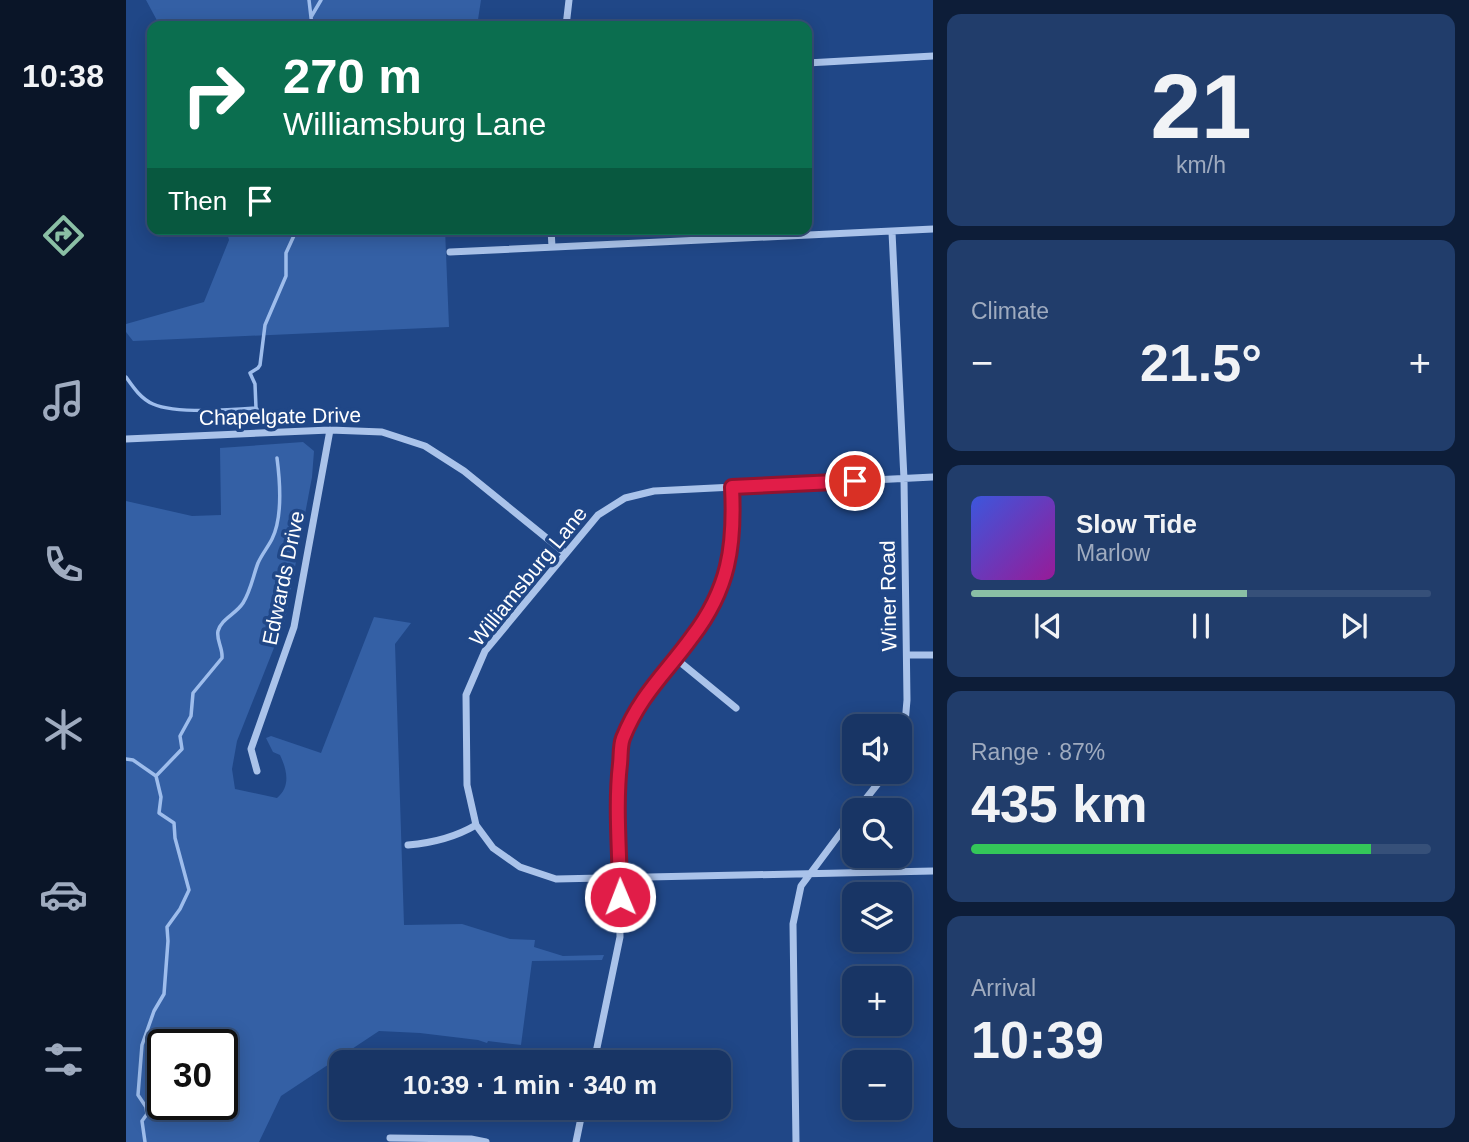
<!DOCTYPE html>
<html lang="en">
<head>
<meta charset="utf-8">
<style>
  body { margin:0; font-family:Arial,sans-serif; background:#213d6b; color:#f1f3f6; height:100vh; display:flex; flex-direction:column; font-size:26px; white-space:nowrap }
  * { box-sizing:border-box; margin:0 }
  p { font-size:23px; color:#9fabbf }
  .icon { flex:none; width:38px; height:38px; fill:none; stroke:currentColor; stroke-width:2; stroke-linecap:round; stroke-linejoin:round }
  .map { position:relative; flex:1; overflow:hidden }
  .sheet { display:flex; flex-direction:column; gap:14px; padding:14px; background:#0d1d38; width:536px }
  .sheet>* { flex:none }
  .banner { position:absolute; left:21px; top:21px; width:665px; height:214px; border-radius:14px; box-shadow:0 4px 18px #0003,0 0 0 2px #365079; background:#0b6e4f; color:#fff; overflow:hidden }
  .tools { position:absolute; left:716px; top:714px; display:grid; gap:14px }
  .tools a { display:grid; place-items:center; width:70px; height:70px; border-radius:14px; background:#183565; box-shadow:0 4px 18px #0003,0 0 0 2px #365079; font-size:35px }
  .speed { position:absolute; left:21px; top:1029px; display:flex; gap:14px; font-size:35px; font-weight:700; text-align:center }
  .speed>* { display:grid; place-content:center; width:91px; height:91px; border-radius:50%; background:#183565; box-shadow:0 4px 18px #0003,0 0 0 2px #365079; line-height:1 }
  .speed .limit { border:4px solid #111; border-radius:10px; background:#fff; color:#111 }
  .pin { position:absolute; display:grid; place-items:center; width:60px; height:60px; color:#fff; margin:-30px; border:4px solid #fff; border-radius:50%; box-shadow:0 2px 7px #0007 }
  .me { position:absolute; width:77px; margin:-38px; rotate:359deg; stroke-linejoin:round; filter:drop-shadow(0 0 5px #0008) }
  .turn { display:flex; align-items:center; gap:24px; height:147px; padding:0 21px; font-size:32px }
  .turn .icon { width:91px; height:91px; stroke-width:2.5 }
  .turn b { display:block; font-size:49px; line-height:60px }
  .then { display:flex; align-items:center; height:66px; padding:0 21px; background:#0003; gap:14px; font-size:26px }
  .big { font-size:52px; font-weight:700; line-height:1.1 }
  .sheet .tile { flex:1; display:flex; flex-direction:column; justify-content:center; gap:10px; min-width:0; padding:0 24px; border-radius:14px; background:#213d6b }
  .sheet .dial { align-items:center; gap:0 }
  .dial b { font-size:91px; line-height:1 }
  .song { display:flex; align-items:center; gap:21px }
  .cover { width:84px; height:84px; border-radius:10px; background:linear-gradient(135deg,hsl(230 70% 55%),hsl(300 70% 35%)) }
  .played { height:7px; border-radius:4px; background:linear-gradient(90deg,#8abfa5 60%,#365079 60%) }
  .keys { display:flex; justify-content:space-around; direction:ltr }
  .heat { display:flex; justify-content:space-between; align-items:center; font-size:38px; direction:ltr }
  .charge { height:10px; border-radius:5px; background:linear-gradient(90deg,#34c759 87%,#365079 0) }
  .trip { position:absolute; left:203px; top:1050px; width:402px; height:70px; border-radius:14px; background:#183565; box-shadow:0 4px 18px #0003,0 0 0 2px #365079; font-weight:700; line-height:70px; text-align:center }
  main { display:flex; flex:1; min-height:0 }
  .tabs { display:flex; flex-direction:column; width:126px; justify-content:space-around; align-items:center; background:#0a1528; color:#9fabbf }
  .tabs .icon { width:49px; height:49px }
  .tabs .selected { color:#8abfa5 }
  .tabs b { font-size:32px; color:#f1f3f6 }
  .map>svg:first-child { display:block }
  .green { fill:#3460a5; fill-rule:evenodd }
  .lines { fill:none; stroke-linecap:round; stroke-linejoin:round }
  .stream { stroke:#9ebdec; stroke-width:3.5 }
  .minor { stroke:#aac3ea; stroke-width:7 }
  .route-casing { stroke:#92132f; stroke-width:18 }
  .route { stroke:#e11d48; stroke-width:12 }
  .labels { text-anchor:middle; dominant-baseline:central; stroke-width:7; stroke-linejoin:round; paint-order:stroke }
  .street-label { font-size:21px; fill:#fff; stroke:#204787 }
</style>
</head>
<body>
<main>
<nav class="tabs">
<b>10:38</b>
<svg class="icon selected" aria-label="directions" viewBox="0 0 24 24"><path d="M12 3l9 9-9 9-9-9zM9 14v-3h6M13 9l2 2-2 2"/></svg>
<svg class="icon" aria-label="music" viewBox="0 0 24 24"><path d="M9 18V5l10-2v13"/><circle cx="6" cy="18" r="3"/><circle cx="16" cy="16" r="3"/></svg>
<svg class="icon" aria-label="phone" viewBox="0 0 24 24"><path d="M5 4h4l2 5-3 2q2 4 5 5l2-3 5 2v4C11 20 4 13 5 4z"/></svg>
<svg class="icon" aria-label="climate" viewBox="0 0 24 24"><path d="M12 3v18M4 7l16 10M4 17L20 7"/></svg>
<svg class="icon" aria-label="car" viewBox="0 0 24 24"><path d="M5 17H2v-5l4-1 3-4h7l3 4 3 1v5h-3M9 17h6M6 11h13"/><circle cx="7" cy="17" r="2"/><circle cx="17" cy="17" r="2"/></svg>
<svg class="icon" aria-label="filters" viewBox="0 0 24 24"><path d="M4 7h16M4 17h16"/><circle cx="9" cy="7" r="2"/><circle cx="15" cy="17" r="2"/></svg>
</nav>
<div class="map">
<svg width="808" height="1142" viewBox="0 0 808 1142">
  <rect width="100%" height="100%" fill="#204787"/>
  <path class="green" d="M20,0H355L351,26H34Z
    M100,229H319L323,327L7,341L0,332V324L78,302L103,240Z
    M177,442L188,451L186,477L159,620L111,741L106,769L109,789L151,798C165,786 161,770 154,755L147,752L140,738L145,736L195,753L248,617L285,623L269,644L278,925L336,924L384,939L409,940L408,947L437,956L478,955L476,960L406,961L395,1045L362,1041L361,1043L352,1040L294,1033L253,1031L155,1096L133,1142H0V501L66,516L95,515L94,448ZM37,1045H96V1104H37Z"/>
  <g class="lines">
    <path class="stream" d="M183,0L186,26
      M185,17L195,0
      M0,377C7,387 15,399 27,404C49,414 105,410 130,408
      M138,416L130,408L129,384L124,373L132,368L134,365L139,325L160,276V253L171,229
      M0,759L7,760L30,776
      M19,1142L16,1121L21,1114L20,1107L12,1095L16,1045L28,1011L38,994L42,941L41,927L54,909L63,890L49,838L48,823L33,813L35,797L30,776L56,749L54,736L65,716L67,693L96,658C97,648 90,640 92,631C95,619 110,614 117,603C125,590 127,576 132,563C136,554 142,547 146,539C157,517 154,481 151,458"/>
    <path class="minor" d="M440,26L443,0
      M681,63L808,56
      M425,229L426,247
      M766,232L778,479L781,700L778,735L774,750
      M324,252L808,229
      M0,439L204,430L256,432L299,446L338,471L439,553
      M808,477L528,491L499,498L472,515L359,651L340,695L341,785L350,825L367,848L394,867L430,879L808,871
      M781,655H808
      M549,658L610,708
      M131,771L125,749L168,627L204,430
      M731,810L761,772
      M282,845C306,843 328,838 350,825
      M468,1062L494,937L492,785L496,741L514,701L567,636L588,604L603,565L607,509L606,487
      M264,1138L345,1139L360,1142
      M450,1142L457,1108
      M670,1142L667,924L675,886L728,815"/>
  </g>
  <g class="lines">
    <defs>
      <path id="route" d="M494,897C494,853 489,808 494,764C495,756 494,746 497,738C514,695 540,673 566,637C603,589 609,546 606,487L729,481"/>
    </defs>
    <use href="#route" class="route-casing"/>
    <use href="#route" class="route"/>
  </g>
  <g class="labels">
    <g class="street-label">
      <text transform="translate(154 416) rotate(-1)">Chapelgate Drive</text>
      <text transform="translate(402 576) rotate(-51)">Williamsburg Lane</text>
      <text transform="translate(157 578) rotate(-78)">Edwards Drive</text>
      <text transform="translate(762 596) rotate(-91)">Winer Road</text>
    </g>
  </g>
</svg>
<div class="tools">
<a><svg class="icon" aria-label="sound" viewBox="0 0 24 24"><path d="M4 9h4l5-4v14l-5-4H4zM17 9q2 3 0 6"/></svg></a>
<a><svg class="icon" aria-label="search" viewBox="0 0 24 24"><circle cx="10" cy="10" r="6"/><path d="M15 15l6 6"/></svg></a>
<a><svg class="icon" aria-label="layers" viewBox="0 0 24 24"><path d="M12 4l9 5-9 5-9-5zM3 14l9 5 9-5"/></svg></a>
<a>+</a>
<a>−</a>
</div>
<div class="speed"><div class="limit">30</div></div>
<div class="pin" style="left:729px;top:481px;background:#d93025"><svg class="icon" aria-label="arrive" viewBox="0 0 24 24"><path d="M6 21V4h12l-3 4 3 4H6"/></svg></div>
<svg class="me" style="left:494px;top:897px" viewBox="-20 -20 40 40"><circle r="17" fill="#e11d48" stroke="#fff" stroke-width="3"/><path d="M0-11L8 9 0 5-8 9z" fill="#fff"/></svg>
<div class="trip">10:39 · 1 min · 340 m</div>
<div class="banner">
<div class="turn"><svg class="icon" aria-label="right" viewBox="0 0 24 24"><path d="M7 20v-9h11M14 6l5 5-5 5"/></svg><div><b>270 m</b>Williamsburg Lane</div></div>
<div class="then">Then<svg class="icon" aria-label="arrive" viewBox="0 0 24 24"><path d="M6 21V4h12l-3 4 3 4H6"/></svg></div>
</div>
</div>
<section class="sheet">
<div class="tile dial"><b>21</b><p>km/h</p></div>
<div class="tile"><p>Climate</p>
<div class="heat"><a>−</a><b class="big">21.5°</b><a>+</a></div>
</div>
<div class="tile">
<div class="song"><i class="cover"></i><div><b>Slow Tide</b><p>Marlow</p></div></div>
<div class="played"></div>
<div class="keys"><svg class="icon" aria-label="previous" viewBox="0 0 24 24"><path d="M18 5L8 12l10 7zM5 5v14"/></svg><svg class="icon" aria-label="pause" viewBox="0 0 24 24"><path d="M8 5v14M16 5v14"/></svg><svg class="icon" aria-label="next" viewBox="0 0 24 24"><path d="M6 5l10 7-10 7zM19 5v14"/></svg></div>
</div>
<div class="tile"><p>Range · 87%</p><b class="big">435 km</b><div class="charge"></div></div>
<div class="tile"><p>Arrival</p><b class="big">10:39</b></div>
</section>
</main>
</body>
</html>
